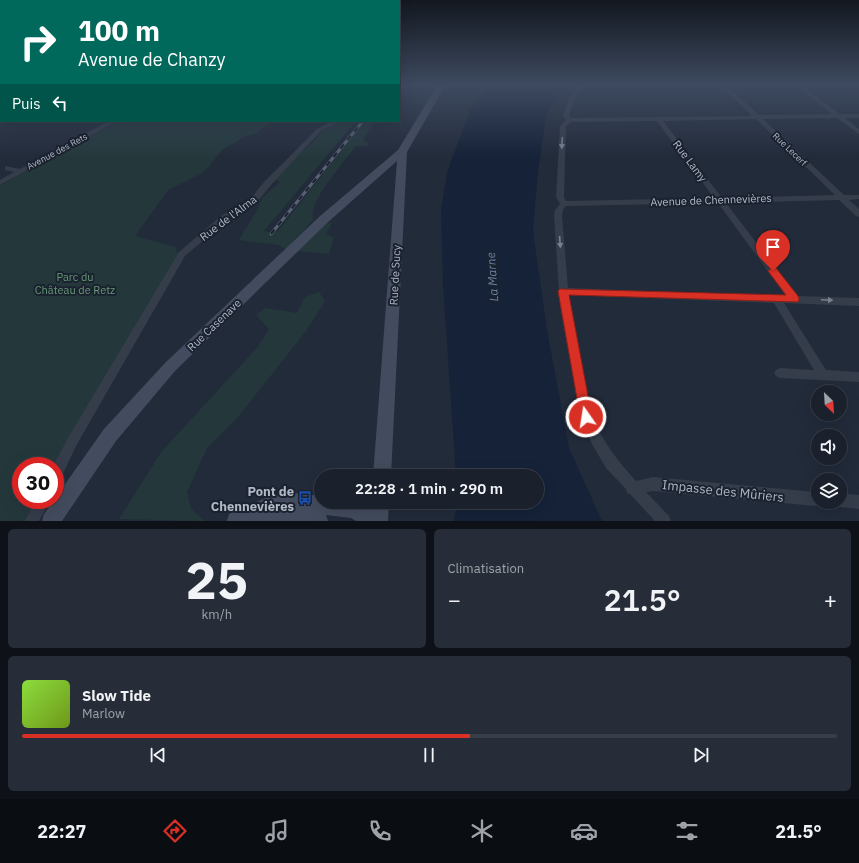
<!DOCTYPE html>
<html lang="fr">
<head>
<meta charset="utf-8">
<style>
  body { margin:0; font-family:"IBM Plex Sans",sans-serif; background:#272d38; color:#f1f3f6; height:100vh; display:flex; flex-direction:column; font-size:15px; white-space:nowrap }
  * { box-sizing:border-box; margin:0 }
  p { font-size:13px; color:#9fa3a9 }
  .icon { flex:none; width:22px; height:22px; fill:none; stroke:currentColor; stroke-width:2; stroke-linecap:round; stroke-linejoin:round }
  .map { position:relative; height:521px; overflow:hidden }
  .panel { display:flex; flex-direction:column; gap:8px; padding:8px; background:#0e1218; flex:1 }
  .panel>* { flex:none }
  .banner { position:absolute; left:0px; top:0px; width:400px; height:122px; box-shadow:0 4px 16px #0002,0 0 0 1px #383e48; background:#00695c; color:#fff; overflow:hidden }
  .needle { width:26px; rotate:155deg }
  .buttons { position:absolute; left:811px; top:385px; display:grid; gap:8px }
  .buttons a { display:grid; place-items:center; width:36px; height:36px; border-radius:50%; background:#1a202c; box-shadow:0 4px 16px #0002,0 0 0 1px #383e48; font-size:20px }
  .speed { position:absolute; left:12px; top:457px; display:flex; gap:8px; font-size:20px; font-weight:700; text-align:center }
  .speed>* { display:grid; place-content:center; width:52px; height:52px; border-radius:50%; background:#1a202c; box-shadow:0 4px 16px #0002,0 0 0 1px #383e48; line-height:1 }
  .speed .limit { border:6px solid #d22; background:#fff; color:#111 }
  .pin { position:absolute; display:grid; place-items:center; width:34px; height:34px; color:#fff; margin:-41px -17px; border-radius:50% 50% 50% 0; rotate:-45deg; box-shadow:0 0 4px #0007 }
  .pin .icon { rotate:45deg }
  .me { position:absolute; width:44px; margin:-22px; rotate:347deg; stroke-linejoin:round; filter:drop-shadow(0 0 3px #0008) }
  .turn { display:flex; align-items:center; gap:14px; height:84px; padding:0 12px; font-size:18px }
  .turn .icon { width:52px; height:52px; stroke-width:2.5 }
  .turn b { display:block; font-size:28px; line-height:34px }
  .then { display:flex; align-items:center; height:38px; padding:0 12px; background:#0003; gap:8px; font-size:15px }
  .big { font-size:30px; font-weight:600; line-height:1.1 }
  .panel .widget { flex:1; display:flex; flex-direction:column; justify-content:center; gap:6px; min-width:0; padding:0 14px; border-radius:6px; background:#272d38 }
  .panel .dial { align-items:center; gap:0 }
  .dial b { font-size:52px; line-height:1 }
  .song { display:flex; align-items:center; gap:12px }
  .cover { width:48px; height:48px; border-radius:6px; background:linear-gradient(135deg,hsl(90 70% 55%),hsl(80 70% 35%)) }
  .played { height:4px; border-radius:2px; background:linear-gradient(90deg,#d93025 55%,#383e48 55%) }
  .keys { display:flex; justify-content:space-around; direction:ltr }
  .heat { display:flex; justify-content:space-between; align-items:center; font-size:22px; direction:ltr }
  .panel .tiles { flex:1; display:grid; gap:8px; grid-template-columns:1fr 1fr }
  .widget:last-child { grid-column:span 2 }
  .trip { position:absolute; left:314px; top:469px; width:230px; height:40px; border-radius:20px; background:#1a202c; box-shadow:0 4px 16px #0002,0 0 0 1px #383e48; font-weight:600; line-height:40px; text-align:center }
  .tabs { display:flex; height:64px; justify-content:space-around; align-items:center; background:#0a0d12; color:#9fa3a9 }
  .tabs .icon { width:28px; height:28px }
  .tabs .active { color:#d93025 }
  .tabs b { font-size:18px; color:#f1f3f6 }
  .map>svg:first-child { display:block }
  .green { fill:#24383c }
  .water { fill:#152238 }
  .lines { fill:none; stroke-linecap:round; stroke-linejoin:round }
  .street { fill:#353d4b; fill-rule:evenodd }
  .secondary { fill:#434c5e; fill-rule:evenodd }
  .rail-casing { stroke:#576172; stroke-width:3 }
  .rail { stroke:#1b222f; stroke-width:2; stroke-dasharray:5.5; stroke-linecap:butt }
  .oneway { fill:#79818f }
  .route { fill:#d93025; stroke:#8d1f18 }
  .labels { text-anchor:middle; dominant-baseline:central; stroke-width:4; stroke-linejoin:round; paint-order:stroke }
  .far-street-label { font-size:9px; fill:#b1b8c7; stroke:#1b222f }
  .street-label { font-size:11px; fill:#b1b8c7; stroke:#1b222f }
  .park-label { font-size:11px; fill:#679875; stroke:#1b222f }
  .water-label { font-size:12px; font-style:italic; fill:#6980a6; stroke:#1b222f }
  .near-poi-label { font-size:13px; font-weight:bold; fill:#b1b8c7; stroke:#1b222f; text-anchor:end }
  .near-street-label { font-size:13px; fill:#b1b8c7; stroke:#1b222f }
</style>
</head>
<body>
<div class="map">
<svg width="859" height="521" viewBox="0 0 859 521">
  <rect width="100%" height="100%" fill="#222b3a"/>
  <path class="green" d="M119,121H272L256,133L246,136L222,150L208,168L199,175L168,190L135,236L175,247L178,254L55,476V466H21V500H42L30,521H0V186L66,148Z
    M340,121H356L264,231L273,233L278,231L365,121H375L363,139L368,143V146H356C344,163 308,200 313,220L286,249L279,245L239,240L257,210L262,198L280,182L275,179L300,153L312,143L322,131Z
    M325,223H332L326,234L334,238L329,254L296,251Z
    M319,292L325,301L306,331L238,417L207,448L187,492L191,509L205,521L119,519L162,451L257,348L269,329L256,315L265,308L297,313L305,297Z"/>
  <path class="water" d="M488,84H566L555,96L546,117L538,171L533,231L547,330L569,448L602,521H454L457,502H537V476H456L443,285L441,211L447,172L469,113Z"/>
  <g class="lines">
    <path class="street" d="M580,84H586L576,96L569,115L571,118L752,116L719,84H725L759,115L832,114L793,84H799L840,114H859V118H845L859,129V134L837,118L763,119L844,195H859V199L849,200L859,209V217L856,216L839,200L726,203L797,296L859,298V306L784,303L826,370L859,372V382L780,378L776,376L774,373L776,370L780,368L814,370L774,303L569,295L592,417C604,443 617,460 636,481L653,477L815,492L818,493V502H821L820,504L815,506L653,491L646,492L669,516L671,521H655L630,494L627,493L626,489L606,468L592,444L580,417L560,306L554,216L555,210L560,204L556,197L560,126L566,120L563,115L570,96ZM756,119L835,195L722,198L663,121ZM657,121L714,198L566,201L564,197L566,126L571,122ZM718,203L786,296L568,288L562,216L563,210L566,206Z
      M0,109H1V113H0Z
      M109,121H117L0,185V180L14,172L5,170V166L20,169Z
      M333,121H341L321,131L271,185L257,202L227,220L185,256L76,446L60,480L55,482V466H53L68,438L179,252L221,216L251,198L265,181L317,129Z
      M840,493L859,495V509L840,507L835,505L834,502H840Z
      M36,500H50L39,521H25Z"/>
    <path class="secondary" d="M438,84H446L407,152L391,476H373L397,161L327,223L175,371L116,441L62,521H42L44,514L104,429L165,363L319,217L398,150Z
      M294,493L321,496V502H359L371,509V502H389L388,521H356L351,518L326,515L328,521H227L229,514L268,497Z"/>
    <defs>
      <path id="rail" d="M271,234L363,121"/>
    </defs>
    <use href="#rail" class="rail-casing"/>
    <use href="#rail" class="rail"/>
  </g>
  <defs><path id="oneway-solid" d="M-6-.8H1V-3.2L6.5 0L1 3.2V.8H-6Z"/></defs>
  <g class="oneway">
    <use href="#oneway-solid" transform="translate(562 143) rotate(93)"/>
    <use href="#oneway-solid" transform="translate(560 242) rotate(86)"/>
    <use href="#oneway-solid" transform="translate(827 300) rotate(2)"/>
  </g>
  <linearGradient id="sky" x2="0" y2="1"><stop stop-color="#131820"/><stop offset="0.54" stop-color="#3e4a60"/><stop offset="1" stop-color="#3e4a60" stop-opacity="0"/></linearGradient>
  <rect width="859" height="157" fill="url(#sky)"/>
  <path class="route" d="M773,267L776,268L798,296L799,299L798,302L569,295L592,417L590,421L586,422L581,421L558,291L560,289L786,295L768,271Z"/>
  <defs>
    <symbol id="bus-bare" viewBox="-9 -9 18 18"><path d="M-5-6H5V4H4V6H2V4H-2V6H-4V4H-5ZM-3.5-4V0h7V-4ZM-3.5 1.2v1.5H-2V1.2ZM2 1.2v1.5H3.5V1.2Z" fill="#1a4fb4" stroke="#1b222f" stroke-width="2.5" paint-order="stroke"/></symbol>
  </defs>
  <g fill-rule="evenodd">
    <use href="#bus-bare" x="295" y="488" width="20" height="20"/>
  </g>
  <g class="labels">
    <g class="far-street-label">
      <text transform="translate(790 149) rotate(44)">Rue Lecerf</text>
      <text transform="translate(57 151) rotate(-28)">Avenue des Rets</text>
    </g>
    <g class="street-label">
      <text transform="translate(690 161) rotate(53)">Rue Lamy</text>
      <text transform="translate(711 200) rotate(-2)">Avenue de Chennevières</text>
      <text transform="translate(228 218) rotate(-37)">Rue de l'Alma</text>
      <text transform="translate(395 275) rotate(-87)">Rue de Sucy</text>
      <text transform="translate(214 325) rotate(-44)">Rue Casenave</text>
    </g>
    <g class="park-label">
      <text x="75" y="277">Parc du<tspan x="75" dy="13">Château de Retz</tspan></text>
    </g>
    <g class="water-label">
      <text transform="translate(492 277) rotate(-94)">La Marne</text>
    </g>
    <g class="near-poi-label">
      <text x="294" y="491">Pont de<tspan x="294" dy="15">Chennevières</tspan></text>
    </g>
    <g class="near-street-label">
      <text transform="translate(723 491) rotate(6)">Impasse des Mûriers</text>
    </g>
  </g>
</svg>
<div class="buttons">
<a><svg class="needle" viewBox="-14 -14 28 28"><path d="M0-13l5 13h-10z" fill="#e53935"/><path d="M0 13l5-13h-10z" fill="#9fa3a9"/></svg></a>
<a><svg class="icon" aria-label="sound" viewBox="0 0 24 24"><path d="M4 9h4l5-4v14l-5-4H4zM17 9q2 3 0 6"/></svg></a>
<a><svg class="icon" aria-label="layers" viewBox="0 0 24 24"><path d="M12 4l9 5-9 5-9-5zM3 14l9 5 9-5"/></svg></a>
</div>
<div class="speed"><div class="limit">30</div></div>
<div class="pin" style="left:773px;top:271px;background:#d93025"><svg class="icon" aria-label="arrive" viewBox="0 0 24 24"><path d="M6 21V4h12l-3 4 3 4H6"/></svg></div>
<svg class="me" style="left:586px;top:417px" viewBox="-20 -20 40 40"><circle r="17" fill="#d93025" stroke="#fff" stroke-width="3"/><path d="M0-11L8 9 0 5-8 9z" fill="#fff"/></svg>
<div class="trip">22:28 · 1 min · 290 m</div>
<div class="banner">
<div class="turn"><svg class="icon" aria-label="right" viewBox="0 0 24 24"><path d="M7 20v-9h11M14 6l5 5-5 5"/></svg><div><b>100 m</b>Avenue de Chanzy</div></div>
<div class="then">Puis<svg class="icon" aria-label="left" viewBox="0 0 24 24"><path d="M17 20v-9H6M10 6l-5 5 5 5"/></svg></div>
</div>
</div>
<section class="panel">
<div class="tiles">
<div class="widget dial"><b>25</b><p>km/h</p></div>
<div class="widget"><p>Climatisation</p>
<div class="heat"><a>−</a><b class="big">21.5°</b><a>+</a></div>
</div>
<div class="widget">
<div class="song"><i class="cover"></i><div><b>Slow Tide</b><p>Marlow</p></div></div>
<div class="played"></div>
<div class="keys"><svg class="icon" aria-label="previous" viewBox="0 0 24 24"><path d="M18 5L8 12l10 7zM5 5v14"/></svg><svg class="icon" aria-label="pause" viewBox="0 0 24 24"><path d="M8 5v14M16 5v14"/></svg><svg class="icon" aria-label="next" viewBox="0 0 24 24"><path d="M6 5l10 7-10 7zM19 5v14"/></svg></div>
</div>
</div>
</section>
<nav class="tabs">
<b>22:27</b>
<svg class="icon active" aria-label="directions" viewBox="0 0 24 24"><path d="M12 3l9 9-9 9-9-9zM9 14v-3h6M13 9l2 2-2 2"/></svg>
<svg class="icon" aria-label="music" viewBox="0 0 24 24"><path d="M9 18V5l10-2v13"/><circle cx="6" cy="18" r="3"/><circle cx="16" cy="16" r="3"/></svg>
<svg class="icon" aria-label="phone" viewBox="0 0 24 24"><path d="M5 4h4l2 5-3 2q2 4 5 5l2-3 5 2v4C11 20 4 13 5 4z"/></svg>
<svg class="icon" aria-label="climate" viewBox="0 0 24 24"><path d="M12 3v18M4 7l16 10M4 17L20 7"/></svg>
<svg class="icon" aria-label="car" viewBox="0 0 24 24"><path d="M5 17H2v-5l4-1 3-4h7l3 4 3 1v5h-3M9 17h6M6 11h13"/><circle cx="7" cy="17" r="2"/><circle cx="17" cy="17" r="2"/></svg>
<svg class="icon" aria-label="filters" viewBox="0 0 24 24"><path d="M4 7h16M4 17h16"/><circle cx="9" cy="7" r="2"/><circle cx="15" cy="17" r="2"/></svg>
<b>21.5°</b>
</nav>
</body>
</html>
